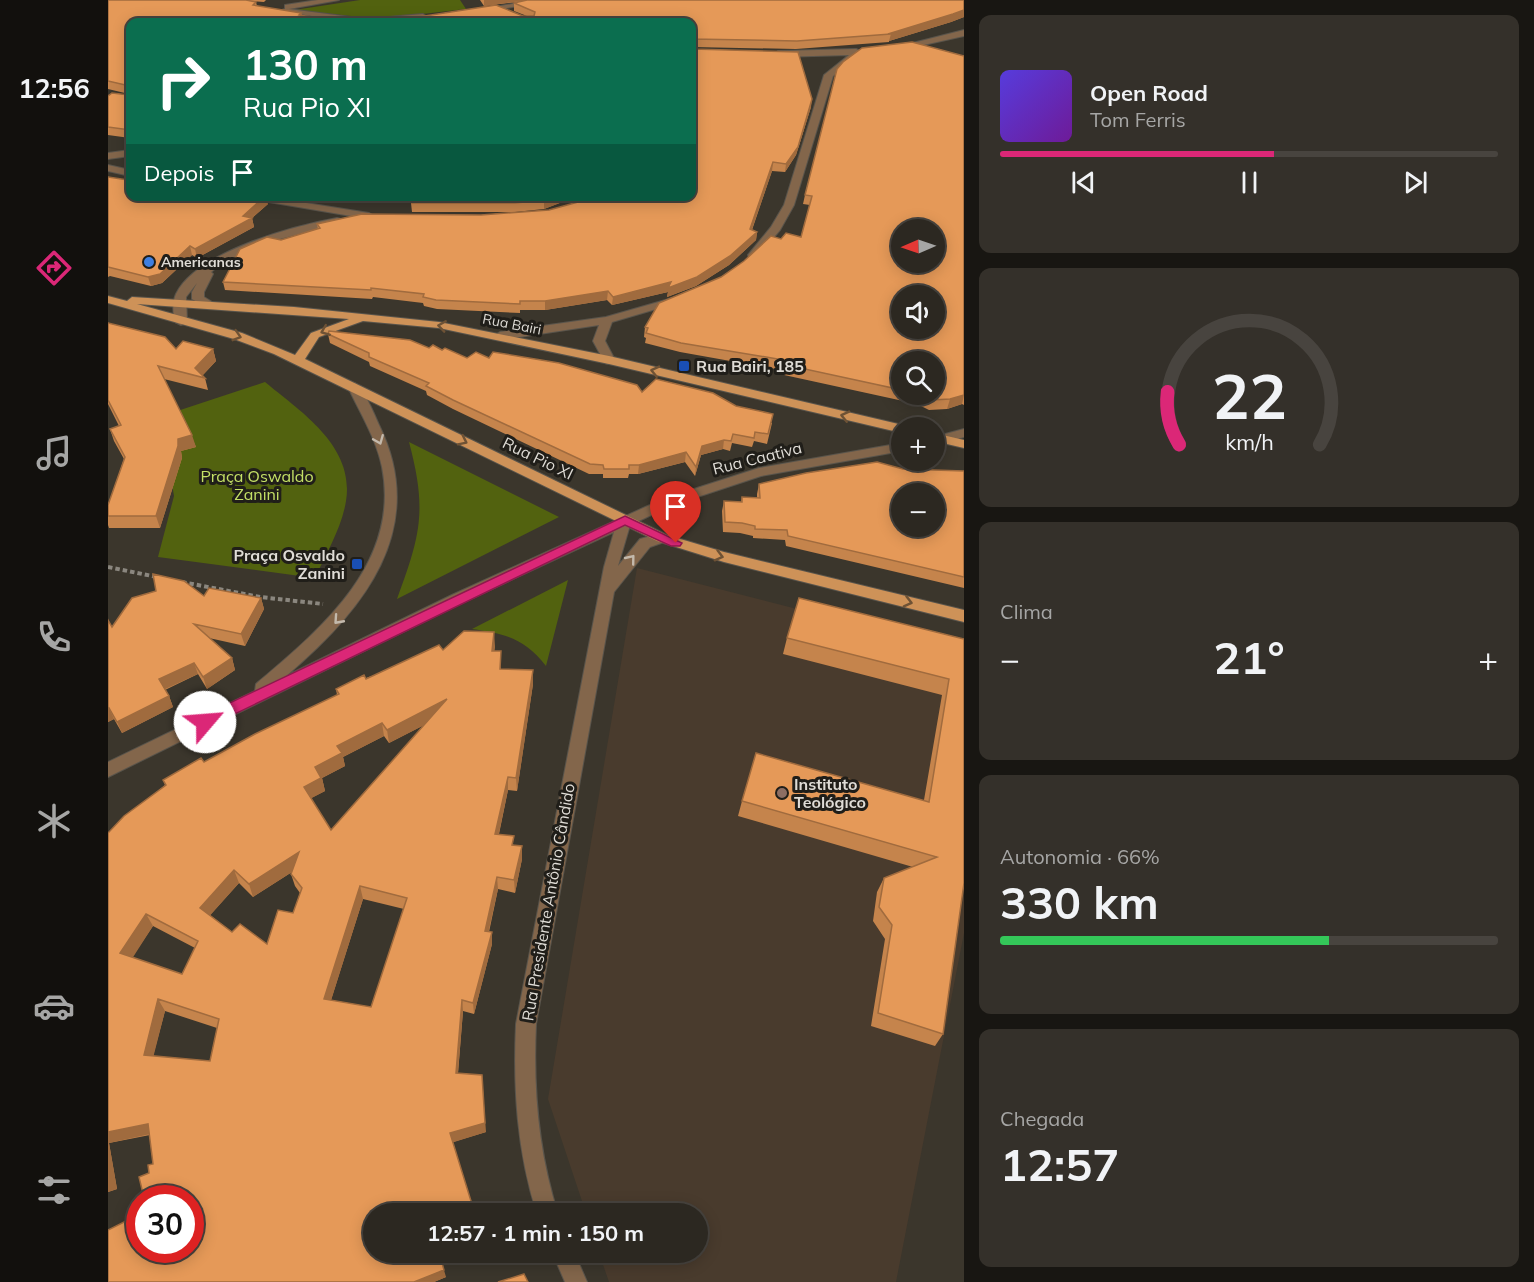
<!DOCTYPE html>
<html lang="pt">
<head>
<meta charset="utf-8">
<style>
  body { margin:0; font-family:Mulish,sans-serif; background:#34302a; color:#f1f3f6; height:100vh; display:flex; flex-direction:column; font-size:22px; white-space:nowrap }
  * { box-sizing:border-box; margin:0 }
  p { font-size:20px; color:#a6a6a5 }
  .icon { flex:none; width:33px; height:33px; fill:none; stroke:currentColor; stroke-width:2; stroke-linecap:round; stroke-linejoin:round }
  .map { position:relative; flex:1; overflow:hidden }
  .side { display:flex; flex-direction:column; gap:15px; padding:15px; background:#181612; width:570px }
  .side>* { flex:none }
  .hud { position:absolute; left:18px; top:18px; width:570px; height:183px; border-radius:12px; box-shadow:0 3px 15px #0003,0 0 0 2px #48443f; background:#0b6e4f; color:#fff; overflow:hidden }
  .needle { width:39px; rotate:268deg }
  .tools { position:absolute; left:783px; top:219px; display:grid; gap:12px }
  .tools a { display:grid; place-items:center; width:54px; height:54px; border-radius:50%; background:#2c2821; box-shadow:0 3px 15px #0003,0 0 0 2px #48443f; font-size:30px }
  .speed { position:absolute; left:18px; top:1185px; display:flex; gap:12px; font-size:30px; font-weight:700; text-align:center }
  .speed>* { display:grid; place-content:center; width:78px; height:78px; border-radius:50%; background:#2c2821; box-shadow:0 3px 15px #0003,0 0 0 2px #48443f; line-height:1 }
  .speed .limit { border:9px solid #d22; background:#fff; color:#111 }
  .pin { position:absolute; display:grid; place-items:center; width:51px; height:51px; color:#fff; margin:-62px -26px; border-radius:50% 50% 50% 0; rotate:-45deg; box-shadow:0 0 6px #0007 }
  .pin .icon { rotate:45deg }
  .me { position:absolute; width:66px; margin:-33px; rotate:63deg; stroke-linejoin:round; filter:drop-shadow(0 0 4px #0008) }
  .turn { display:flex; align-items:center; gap:21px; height:126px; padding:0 18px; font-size:27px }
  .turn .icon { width:78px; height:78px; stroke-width:2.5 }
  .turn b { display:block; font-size:42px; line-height:51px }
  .then { display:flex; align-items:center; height:57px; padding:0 18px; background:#0003; gap:12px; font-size:22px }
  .big { font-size:45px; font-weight:700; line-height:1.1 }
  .side .widget { flex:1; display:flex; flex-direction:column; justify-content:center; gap:9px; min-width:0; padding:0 21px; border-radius:12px; background:#34302a }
  .side .dial { align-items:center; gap:0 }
  .dial svg { height:156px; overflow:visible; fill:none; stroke:#48443f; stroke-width:7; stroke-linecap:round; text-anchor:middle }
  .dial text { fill:#f1f3f6; stroke:none }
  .song { display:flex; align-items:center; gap:18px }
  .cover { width:72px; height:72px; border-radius:9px; background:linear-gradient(135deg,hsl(250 70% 55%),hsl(280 70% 35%)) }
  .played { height:6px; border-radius:3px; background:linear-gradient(90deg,#db2777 55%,#48443f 55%) }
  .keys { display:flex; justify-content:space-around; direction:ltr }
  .heat { display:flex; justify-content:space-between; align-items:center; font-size:33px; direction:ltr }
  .charge { height:9px; border-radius:4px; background:linear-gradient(90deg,#34c759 66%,#48443f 0) }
  .trip { position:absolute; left:255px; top:1203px; width:345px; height:60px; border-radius:30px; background:#2c2821; box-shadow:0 3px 15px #0003,0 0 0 2px #48443f; font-weight:700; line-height:60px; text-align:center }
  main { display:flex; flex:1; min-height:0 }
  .tabs { display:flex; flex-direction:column; width:108px; justify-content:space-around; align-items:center; background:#12100d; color:#a6a6a5 }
  .tabs .icon { width:42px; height:42px }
  .tabs .current { color:#db2777 }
  .tabs b { font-size:27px; color:#f1f3f6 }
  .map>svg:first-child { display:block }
  .education { fill:#493b2d }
  .green { fill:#52620f }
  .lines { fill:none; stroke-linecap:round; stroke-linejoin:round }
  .minor-casing { stroke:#59544b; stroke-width:2 }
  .primary-casing { stroke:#59544b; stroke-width:2 }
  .path { stroke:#8b877f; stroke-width:4; stroke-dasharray:4.5 3; stroke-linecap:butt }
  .minor { fill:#83664b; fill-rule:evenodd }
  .primary { fill:#ce9258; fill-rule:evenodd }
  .wall { fill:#c5844c; fill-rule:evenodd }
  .shaded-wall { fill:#a06b3e }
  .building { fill:#e59958; stroke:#a06b3e; stroke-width:1.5; fill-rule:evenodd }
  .oneway { stroke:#6e5235 }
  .oneway2 { stroke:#c3b9ac }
  .route { fill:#db2777; stroke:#8e194d; stroke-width:1.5 }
  .shop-dot { fill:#3f7fe0; stroke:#201e19; stroke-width:2 }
  .transit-dot { fill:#1a4fb4; stroke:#201e19; stroke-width:2 }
  .education-dot { fill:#8d6e63; stroke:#201e19; stroke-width:2 }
  .labels { text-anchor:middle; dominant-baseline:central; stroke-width:6; stroke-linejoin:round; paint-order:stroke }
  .far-poi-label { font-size:14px; font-weight:bold; fill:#dfdcd6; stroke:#201e19; text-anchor:start }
  .far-street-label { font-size:14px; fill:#dfdcd6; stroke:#201e19 }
  .poi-label { font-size:16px; font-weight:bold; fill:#dfdcd6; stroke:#201e19; text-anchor:start }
  .street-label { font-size:16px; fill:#dfdcd6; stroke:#201e19 }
  .park-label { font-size:16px; fill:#c4e066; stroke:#201e19 }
</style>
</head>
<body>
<main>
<nav class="tabs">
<b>12:56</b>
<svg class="icon current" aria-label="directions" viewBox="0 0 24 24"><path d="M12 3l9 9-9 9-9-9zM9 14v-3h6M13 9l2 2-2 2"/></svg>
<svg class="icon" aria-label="music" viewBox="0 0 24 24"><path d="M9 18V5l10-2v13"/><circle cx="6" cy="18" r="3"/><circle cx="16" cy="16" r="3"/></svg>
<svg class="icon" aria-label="phone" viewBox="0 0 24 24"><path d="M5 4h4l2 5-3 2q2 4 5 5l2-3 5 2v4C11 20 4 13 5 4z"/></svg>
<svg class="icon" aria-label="climate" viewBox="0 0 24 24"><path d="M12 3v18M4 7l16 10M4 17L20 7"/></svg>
<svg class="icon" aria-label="car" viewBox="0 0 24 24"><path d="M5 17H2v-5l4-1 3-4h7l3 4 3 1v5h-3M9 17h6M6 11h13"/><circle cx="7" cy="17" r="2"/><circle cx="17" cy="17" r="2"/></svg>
<svg class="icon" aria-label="filters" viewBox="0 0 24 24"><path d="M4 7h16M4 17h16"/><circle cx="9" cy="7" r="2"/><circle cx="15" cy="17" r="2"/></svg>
</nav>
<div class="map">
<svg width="856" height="1282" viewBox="0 0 856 1282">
  <rect width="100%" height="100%" fill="#3b362c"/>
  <path class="education" d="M529,568L856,652V933L788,1282H501L491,1253L590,1252V1214L478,1213L440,1099Z"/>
  <path class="green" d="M252,0H352L358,9L271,19L186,10Z
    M157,382C193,412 247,446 238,501C234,527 218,554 207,578L50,557L66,496L58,450L39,421Z
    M301,442L451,517L289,599C313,534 319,510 301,442Z
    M460,580L438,666C416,638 397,634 364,629Z"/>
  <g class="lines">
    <defs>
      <path id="minor" d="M210,0H231L181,9L258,19L315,14L319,17L315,20L243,22L171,11L177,9V5Z
        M426,0H447L374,12L370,10Z
        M856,30V36L793,50L789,47Z
        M748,49L754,52L725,76L686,205L672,230L649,257H641L640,255L663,227L676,205L716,75L741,55L670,57L666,54L670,51Z
        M22,150V156L0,159V153Z
        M0,165L22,170V176L0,171Z
        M126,196H154L261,213L266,216L261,219Z
        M229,218L233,219V223L172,239L109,267L103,272L105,274L96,292V297L104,302V306H96L84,299V292L89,283L78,297L79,322L73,325L67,322C65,313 64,303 68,294C88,252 186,226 229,218Z
        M568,297L572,298V302L504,322L497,341L507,360L501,364L497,363L485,341L491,325L392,340L386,336L392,332L498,317Z
        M246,383C255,386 267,416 271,425C322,529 255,611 178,676L344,595L555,499L651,468L794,443V451L653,476L565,505L522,525L510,566L532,539L554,533L561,538L559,541L542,547L506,592L428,1024C425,1089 430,1151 450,1214H429C409,1151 405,1089 408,1024L496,567L506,532L354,603L0,777V762L147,691L148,684C213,629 293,563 274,467C268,438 252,413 240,387Z
        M856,429V437L826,446V437Z
        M444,1252H466L479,1282H457Z"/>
      <path id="primary" d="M0,296L19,301L24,297L186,307L331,322L501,356L799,426L794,428V433L501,364L331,328L255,321L211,337L197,359L559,535L616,552L856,610V622L616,562L549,541L166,354L126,339L0,303ZM29,304L241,319L203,333L187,355L134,333Z
        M826,433L856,440V448L826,441Z"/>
    </defs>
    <use href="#minor" class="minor-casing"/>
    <use href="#primary" class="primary-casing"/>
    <path class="path" d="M0,567L49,577
      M74,582L152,597L215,604"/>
    <use href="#minor" class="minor"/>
    <use href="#primary" class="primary"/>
  </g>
  <path class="wall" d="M0,0H158L156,2L143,1L148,2L149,6L193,13L194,16L22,22V138L0,135V96L21,95V94L0,89Z
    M372,0H856V17L843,22L781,41V42L688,49L584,47L585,49L703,107L688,155L677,172L664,171L644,230L649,232L648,240L621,265L588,286L559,297L560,292L504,305L499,300L437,310H412V313L329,309L316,306L315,303L265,297L264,299L117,290L115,282L173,240L210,229L209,224L373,215L441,210L470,202L584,196L415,16H419L406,11V3L417,1L376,6Z
    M856,56V405L854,404L839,409L821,410L809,404L667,373L668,369L572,352L537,343L538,338L536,337L537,327L613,277L673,239L693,237L702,205L695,204L697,195ZM794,362L826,394H794Z
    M0,177L20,180L160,204L144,218L146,227L89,258L84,255L54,283L43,286L2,276L0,277Z
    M244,196H470L436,209L407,212H304L303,203L308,202Z
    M0,323L68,349H105L108,361L94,376L97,378L100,390L56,379L88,447L73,451L74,458L52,528H1L0,525V505L16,459L6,441L2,429L11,426L0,404Z
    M220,334L334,350L359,358H381L534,392L628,406L664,423L659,444L646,441L644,447L624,443L622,451L615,449L593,455L587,476L577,462L530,474H521L520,478H495V474H481L345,409L319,395L318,391L262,366L261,362L222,343Z
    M795,469L856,471V588L678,546L677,540L645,538V536L632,533L615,532L614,511L616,501L633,502L634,497L649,498V494L651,484Z
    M96,596L153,598L156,609L137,646L101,638L124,658L127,670L99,689L90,674L57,690L61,696L65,707L14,733L6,719L0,722V620L4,627Z
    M679,638L856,639L835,1034L827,1046L763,1026L777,939L765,921L769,892L776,878L805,867L630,816L634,801L816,800L834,695L675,654Z
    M387,646L386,651L393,669L425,684L409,791L400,790L391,834L406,845L414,846V859L407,893L390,889L381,932H384V944L366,1014L355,1011L350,1074L378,1132L345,1142L266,1214L338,1277L326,1282H0L82,1250L41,1173L45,1164L42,1135L1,1143L9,1189L0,1192V833L57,785L55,780L96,762L229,695L228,689L335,650ZM316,725L223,830L203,798L217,791L214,778L237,766L235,757L276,736L281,743ZM184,872L183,874L187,886L192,893L185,913L159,944L124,932L102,915L131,883L145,897ZM255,899L296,909L263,1007L223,1000ZM45,926L87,948L74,974L24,957ZM57,1011L109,1028L102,1061L45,1056Z"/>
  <path class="shaded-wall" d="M376,0H421L376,6Z
    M856,10V17L843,22L781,41L783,34H780Z
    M704,99L703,107L688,155L677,172L678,164Z
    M665,162L664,171L641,238L642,229Z
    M157,196H158L160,204L143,219L144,218L146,227L89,258L87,249L135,216Z
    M446,196H470L436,209V200Z
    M649,232L648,240L621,265L588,286L559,297L560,292L504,305L505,297L563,282Z
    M82,246L84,255L54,283L43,286L40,277Z
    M500,291L499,300L437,310V301Z
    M105,349L108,361L93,377L87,368Z
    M856,395L854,404L839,409L842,399Z
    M84,435L88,447L73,451L74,458L52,528L48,516L70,439Z
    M616,440L615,449L593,455L587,476L588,467L594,446Z
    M578,452L577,462L530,474L531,465Z
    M153,598L156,609L137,646L133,634Z
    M386,632L387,646L385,665L384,651Z
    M124,658L127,670L99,689L95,677Z
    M86,663L90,674L55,690L51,679Z
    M425,670V684L409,791L408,778Z
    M61,696L65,707L14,733L9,722Z
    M339,699L340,713L281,743L279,730Z
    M1,708L6,719L0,722V709Z
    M274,723L276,736L235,757L237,766L214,778L217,791L200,800L196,787L207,767L229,746Z
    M400,777V790L388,847L387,834Z
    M414,846V859L407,893L406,880Z
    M191,852L195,865L145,897L141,884Z
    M126,870L131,883L98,920L92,908Z
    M389,877L390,889L378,943L377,931Z
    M252,886L255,899L220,1010L216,999Z
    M38,914L45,926L20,965L12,953Z
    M384,932V944L366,1014L365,1003Z
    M50,999L57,1011L43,1066L36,1055Z
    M354,1000L355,1011L349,1084L348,1073Z
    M374,1075L378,1132L343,1143L342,1133Z
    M40,1124L47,1133L1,1143L9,1189L0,1192V1132Z
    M336,1270L338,1277L326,1282H306Z"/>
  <path class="building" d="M0,0H138L148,2L145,5L193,13L191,15L234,22H22V130L0,127V96L4,93L21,95L22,86L0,81Z
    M419,0H856V10L845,14L780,34H783L689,41L584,39V22H290L291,20L388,5L415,16H426L427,12L406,3Z
    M584,41L585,49L690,52L704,99L690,147L678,164L665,162L642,229L649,232L622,256L589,277L560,288L563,282L505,297L500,291L437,301H412V304L328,300L315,297L316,294L263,288V290L115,282L132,249L159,237L173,240L212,228L209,224L254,214L373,215L441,210L470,202L480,196H584Z
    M804,42L856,56V395L842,399L824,400L813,394H826V362H794V390L669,363L670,359L573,343L538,333L540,328L537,327L551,303L613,277L636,261L663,236L673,239L678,233L693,237L704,196L697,195L729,69L735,62L754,48ZM794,230H826V262H794ZM794,296H826V328H794Z
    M0,177L20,180L22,179V196H157L135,216L144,218L87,249L82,246L52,274L40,277L0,267Z
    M333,196H446L436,200L407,203H303Z
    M0,323L57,337L68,349L75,341L105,349L87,368L97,378L50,366L84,435L70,439V446L48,516H0V505L17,457L2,429L13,425L0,400Z
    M221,331L302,340L321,348L325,345L334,350L337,348L359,358L368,352L381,358L385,352L451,363L529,385L534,392L548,379L605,393L628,406L665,414L660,434L647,432L646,438L625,434L623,441L616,440L594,446L588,467L578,452L531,465H521V469H496L495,465L482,464L345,400L318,386L321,383L261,357V353L220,334Z
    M769,462L795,469L856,471V577L680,536L679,530L647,529V526L634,523L617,522L616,501L634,502V497L652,498L651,484L698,473ZM794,494H826V526H794Z
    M45,574L76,581L96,596L101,588L153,598L133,634L86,624L124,658L95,677L86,663L51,679L61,696L9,722L1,708L0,709V620L4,627L24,598L48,591Z
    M691,598L856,639V883L835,1034L770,1013L784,925L771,907L776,878L829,857L634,801L648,753L821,802L841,679L679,638Z
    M356,631L386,632L384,651H393L392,669L425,670L408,778L400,777L387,834L406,836L404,845L414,846L406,880L389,877L377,931L384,932L365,1003L354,1000L348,1073L374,1075L377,1123L342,1133L367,1214H266V1252H331L336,1270L306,1282H0V1230L32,1214V1250H82V1198H36L31,1177L41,1173L40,1165L45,1164L40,1124L0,1132V833L16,816L58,785L55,780L93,758L96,762L147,734L231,694L228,689L256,675L258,679L331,645L335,650ZM339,699L223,830L196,787L213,778L207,767L234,753L229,746L274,723L279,730ZM191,852L183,874L194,888L185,913L170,910L159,944L132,924L124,932L92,908L126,870L141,884ZM252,886L299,898L263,1007L216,999ZM38,914L90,941L74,974L12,953ZM50,999L111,1019L102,1061L36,1055Z
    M416,1274L420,1282H390Z"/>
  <defs><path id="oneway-chevron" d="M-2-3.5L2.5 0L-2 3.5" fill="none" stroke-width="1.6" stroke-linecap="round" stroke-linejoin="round" transform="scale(1.5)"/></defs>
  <g class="oneway">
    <use href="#oneway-chevron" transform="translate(334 326) rotate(-172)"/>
    <use href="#oneway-chevron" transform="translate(217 331) rotate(158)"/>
    <use href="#oneway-chevron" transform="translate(129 336) rotate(17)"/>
    <use href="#oneway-chevron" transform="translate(547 371) rotate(-167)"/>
    <use href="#oneway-chevron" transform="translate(737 416) rotate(-167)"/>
    <use href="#oneway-chevron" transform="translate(355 441) rotate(26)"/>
    <use href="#oneway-chevron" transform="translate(611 556) rotate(15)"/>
    <use href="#oneway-chevron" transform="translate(800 602) rotate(14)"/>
  </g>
  <g class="oneway2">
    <use href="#oneway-chevron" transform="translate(271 440) rotate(68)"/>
    <use href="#oneway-chevron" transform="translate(523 559) rotate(-51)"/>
    <use href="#oneway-chevron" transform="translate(230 620) rotate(132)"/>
  </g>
  <path class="route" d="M517,516L574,543L572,546H563L517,525L102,726L97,727L89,722L92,717Z"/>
  <circle class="shop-dot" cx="41" cy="262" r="6"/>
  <g class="transit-dot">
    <rect x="570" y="360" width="12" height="12" rx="3"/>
    <rect x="243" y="558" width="12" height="12" rx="3"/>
  </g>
  <circle class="education-dot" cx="674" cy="793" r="6"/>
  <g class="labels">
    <g class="far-poi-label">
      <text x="53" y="262">Americanas</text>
    </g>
    <g class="far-street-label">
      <text transform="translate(404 324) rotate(11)">Rua Bairi</text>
    </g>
    <g class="poi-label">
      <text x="588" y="366">Rua Bairi, 185</text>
      <text x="237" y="555" text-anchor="end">Praça Osvaldo<tspan x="237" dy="18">Zanini</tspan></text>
      <text x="686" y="784">Instituto<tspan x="686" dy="18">Teológico</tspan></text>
    </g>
    <g class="street-label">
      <text transform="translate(430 458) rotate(26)">Rua Pio XI</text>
      <text transform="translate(649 458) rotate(-14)">Rua Caativa</text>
      <text transform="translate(440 902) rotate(-80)">Rua Presidente Antônio Cândido</text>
    </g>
    <g class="park-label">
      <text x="149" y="476">Praça Oswaldo<tspan x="149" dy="18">Zanini</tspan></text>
    </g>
  </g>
</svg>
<div class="tools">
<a><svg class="needle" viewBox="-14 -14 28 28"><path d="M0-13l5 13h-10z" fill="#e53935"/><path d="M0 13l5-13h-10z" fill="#a6a6a5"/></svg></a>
<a><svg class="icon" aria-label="sound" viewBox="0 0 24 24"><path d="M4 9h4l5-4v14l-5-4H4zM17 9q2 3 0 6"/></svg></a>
<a><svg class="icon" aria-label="search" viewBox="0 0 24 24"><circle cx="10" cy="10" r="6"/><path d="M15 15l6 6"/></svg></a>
<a>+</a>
<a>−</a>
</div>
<div class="speed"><div class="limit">30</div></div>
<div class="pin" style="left:568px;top:543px;background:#d93025"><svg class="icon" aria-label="arrive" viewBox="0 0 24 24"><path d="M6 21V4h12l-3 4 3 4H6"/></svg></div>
<svg class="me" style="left:97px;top:722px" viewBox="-20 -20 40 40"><circle r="19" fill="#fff"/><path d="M0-13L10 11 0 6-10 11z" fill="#db2777"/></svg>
<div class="trip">12:57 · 1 min · 150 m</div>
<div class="hud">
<div class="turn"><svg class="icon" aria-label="right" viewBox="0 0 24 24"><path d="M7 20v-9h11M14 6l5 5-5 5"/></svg><div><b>130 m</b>Rua Pio XI</div></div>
<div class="then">Depois<svg class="icon" aria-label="arrive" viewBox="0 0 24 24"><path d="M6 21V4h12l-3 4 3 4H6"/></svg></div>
</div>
</div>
<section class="side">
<div class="widget">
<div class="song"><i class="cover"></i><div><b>Open Road</b><p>Tom Ferris</p></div></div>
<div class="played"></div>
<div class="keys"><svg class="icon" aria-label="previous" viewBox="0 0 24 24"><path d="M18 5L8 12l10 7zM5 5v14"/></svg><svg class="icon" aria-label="pause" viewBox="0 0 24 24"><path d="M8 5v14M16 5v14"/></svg><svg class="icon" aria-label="next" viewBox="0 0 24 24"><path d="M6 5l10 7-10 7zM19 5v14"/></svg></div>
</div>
<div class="widget dial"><svg viewBox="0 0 100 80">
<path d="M14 69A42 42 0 1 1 86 69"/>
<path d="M14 69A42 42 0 0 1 8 42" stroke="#db2777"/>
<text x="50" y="56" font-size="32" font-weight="700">22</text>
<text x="50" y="72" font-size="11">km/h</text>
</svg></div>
<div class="widget"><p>Clima</p>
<div class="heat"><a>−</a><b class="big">21°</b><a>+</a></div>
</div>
<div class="widget"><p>Autonomia · 66%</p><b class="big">330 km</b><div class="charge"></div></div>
<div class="widget"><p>Chegada</p><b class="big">12:57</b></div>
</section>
</main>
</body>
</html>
